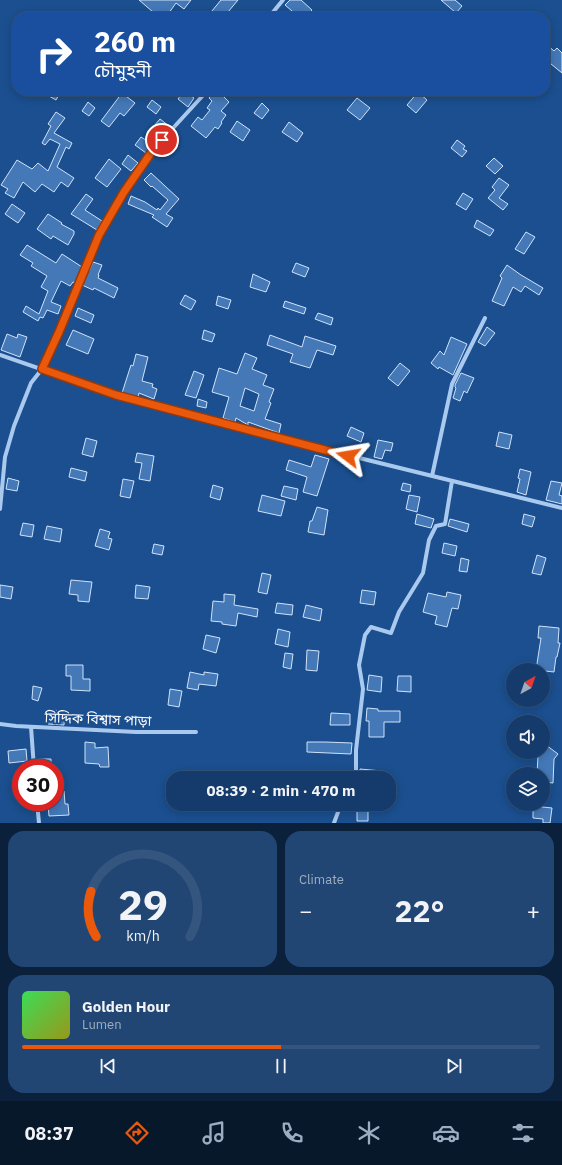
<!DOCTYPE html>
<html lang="en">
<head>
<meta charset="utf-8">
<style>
  body { margin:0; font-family:"IBM Plex Sans","Noto Sans Bengali",sans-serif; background:#214673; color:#f1f3f6; height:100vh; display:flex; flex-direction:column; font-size:15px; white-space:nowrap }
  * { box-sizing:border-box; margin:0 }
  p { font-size:13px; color:#9dadc1 }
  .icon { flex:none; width:22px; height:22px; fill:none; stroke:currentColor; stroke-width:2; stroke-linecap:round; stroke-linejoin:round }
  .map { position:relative; height:823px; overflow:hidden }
  .side { display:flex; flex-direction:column; gap:8px; padding:8px; background:#0b203b; flex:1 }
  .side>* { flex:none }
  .banner { position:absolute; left:12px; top:12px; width:538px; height:84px; border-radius:16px; box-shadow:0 2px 10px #0003,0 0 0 1px #33557e; background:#1a4fa0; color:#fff; overflow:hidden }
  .needle { width:26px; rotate:40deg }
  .controls { position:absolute; left:506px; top:663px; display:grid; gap:8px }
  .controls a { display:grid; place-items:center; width:44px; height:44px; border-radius:50%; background:#143b6b; box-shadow:0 2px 10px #0003,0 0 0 1px #33557e; font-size:20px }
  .speed { position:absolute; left:12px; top:759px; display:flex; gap:8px; font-size:20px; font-weight:700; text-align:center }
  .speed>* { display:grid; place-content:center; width:52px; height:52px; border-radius:50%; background:#143b6b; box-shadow:0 2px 10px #0003,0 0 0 1px #33557e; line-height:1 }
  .speed .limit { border:6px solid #d22; background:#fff; color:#111 }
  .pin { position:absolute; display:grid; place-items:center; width:34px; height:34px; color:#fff; margin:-17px; border:2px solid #fff; border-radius:50%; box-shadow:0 1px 4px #0007 }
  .me { position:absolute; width:44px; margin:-22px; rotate:284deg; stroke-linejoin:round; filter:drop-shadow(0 0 3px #0008) }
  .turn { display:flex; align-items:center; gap:14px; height:84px; padding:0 16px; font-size:18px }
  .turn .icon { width:52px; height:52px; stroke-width:2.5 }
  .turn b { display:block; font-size:28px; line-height:34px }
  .big { font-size:30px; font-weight:700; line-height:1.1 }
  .side .widget { flex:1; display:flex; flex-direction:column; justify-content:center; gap:6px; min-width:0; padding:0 14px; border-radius:16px; background:#214673 }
  .side .dial { align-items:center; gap:0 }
  .dial svg { height:104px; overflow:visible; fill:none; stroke:#33557e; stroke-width:7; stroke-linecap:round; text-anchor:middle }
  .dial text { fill:#f1f3f6; stroke:none }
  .song { display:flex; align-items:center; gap:12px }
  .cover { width:48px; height:48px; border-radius:6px; background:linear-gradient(135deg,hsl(130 70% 55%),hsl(60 70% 35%)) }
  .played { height:4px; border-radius:2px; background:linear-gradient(90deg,#ea580c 50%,#33557e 50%) }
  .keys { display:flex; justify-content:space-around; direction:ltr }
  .heat { display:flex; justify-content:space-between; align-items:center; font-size:22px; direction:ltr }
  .side .tiles { flex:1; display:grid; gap:8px; grid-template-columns:1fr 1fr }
  .widget:last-child { grid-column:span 2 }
  .trip { position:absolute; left:166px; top:771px; width:230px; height:40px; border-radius:16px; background:#143b6b; box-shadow:0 2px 10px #0003,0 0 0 1px #33557e; font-weight:700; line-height:40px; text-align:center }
  .tabs { display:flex; height:64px; justify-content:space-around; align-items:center; background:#08182b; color:#9dadc1 }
  .tabs .icon { width:28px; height:28px }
  .tabs .on { color:#ea580c }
  .tabs b { font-size:18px; color:#f1f3f6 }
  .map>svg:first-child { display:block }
  .building { fill:#4478b7; stroke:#cfe3fa; fill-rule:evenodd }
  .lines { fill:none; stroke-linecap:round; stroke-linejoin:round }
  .minor { stroke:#a9c9ee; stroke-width:4 }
  .route-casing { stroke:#983908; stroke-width:10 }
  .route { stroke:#ea580c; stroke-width:7 }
  .labels { text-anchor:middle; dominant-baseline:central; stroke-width:4; stroke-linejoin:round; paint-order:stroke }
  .street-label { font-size:14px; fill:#fff; stroke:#1b4f8f }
</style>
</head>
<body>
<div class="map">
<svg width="562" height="823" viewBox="0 0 562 823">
  <rect width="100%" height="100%" fill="#1b4f8f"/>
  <path class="building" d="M139,0H191L184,9L176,3L166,17H162L153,11V12Z
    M221,0H238L228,12L234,17H207Z
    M290,0H301L312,10L306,17H299L285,5Z
    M441,0H455L462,6L456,13Z
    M545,43L554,51L557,48L562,53V73L545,59Z
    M51,91H61L56,100L49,96Z
    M184,91L194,98L188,107L178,99Z
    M215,91H218L229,102L221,111L226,115L221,122L222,123L218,129L215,127L206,138L191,126L198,117L202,120L210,110L207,108L212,101L209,98Z
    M418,92L427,100L416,113L407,105Z
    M122,93L135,103L124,116L120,113L109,127L101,121Z
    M357,98L370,108L360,120L347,110Z
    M152,100L161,107L156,114L147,107Z
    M88,102L95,108L89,116L82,111Z
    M262,103L269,110L262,119L254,113Z
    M56,112L65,118L54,133L72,143L69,149L66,147L57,167L74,178L68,187L61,182L54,192L42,184L35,192L23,182L14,198L5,193L8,189L1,185L17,160L32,169L38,163L48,171L60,144L50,139L45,145L42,143L51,126L48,124Z
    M160,119L169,126L163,133L154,126Z
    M237,121L250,130L243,141L230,132Z
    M289,122L303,133L297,142L282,132Z
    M141,137L152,144L146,153L135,145Z
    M457,140L465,146L463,149L467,151L462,157L451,148Z
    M128,155L138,163L131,171L122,164Z
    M494,158L503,166L495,174L486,166Z
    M109,159L121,169L107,187L95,178Z
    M151,173L179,199L166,214L173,218L167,227L152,217L154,215L128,204L131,196L145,202L157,210L158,208L160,210L168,200L152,186L151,187L144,180Z
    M499,178L509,185L499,198L508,204L503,210L488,198L495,190L492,187Z
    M463,193L473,199L466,210L456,204Z
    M86,194L93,199L85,210L102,221L97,230L71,214Z
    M12,204L25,213L18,223L5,214Z
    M48,214L62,223L61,224L74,231V234L68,245L53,236L51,239L37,229Z
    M477,220L494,230L490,236L474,227Z
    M526,232L535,237L524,254L515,249Z
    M27,245L56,263L62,254L82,267L76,283L73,282L70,286L61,281L51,302L61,306L58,314L47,310L43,318L40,317L38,321L23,312L26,306L39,314L48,291L41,287L47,276L31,266L33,263L20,255Z
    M93,262L102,265L98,275H99L98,278L118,288L114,298L94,288L93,290L82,285L88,271H89Z
    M296,263L309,268L305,277L292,272Z
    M507,265L521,275L543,288L539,295L525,286L521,292L513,287L504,306L492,301L502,278L500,276Z
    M253,274L270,282L266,292L250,287Z
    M185,295L196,301L191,310L180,304Z
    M218,296L231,300L228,309L216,305Z
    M285,301L306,308L304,314L283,307Z
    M78,308L94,315L91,323L75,316Z
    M318,313L333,318L331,325L315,319Z
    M487,327L495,333L485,346L478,342Z
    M73,330L94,339L88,354L66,345Z
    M204,330L215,334L212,342L202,339Z
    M7,334L17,338L18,334L27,337L20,357L1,350Z
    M270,335L302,347L305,336L336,346L333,355L317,350L310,368L290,362L293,354L267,345Z
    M451,337L467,344L453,375L439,367L438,369L431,363L440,351L444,355Z
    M245,353L257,358L252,369L267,375L263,385L274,389L269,402L271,403L265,419L281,424L279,433L248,422V425L236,418L235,422L223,418L229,397L212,392L219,368L237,374ZM245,388L259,394L254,411L240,406Z
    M136,354L148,357L142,381L153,384L152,387L157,389L154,399L139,393L138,397L122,393L131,365L133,366Z
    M400,363L410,371L398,386L388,378Z
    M194,371L204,375L196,398L185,395Z
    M461,373L474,378L467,393L464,391L460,401L453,398L456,388L455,387V385Z
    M198,399L207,402L206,408L197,406Z
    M351,427L364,433L361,442L347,436Z
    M499,432L512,435L509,449L496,446Z
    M86,438L97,441L93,457L82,454Z
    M378,440L393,443L391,451L385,450L382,459L374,457Z
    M137,453L154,456L150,481L139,479L142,463L135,462Z
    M315,455L329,459L317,496L303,492L307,477L286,470L289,460L311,467Z
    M71,468L87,472L85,481L69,477Z
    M520,469L531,472L526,495L517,492L520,479L518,478Z
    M8,478L19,481L17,491L6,489Z
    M123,479L134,481L130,498L120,496Z
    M551,481L562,483L559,495L562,496V504L546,500Z
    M403,483L411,485L410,492L401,490Z
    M213,485L223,488L220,500L210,497Z
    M284,486L298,489L296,500L281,496Z
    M262,495L285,501L281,516L258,511Z
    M409,495L420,497L417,512L406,509Z
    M317,507L328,510L324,535L308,532L310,521H312Z
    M417,514L434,519L431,528L415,524Z
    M524,514L535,517L532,527L522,524Z
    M450,519L469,524L467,532L448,526Z
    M23,523L34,525L32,537L20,535Z
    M47,526L62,529L60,542L44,539Z
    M100,529L110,532L108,538L112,539L109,550L95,546Z
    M444,543L457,546L455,556L442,553Z
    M154,544L164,546L162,555L152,553Z
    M537,555L546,558L541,575L532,573Z
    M461,558L469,560L467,572L459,571Z
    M262,573L271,575L267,594L258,592Z
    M71,580L92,582L89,602L78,601V595L69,594Z
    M0,585L13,587L11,599L0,597Z
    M136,585L150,587L148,599L135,598Z
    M362,590L376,592L374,605L360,603Z
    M447,592L461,595L458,609L452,608L447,627L435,624L437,616L423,612L428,593L446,597Z
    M224,594L235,595L234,605L258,609L257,617L238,613L236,626L222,624V622L211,621L213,601L224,602Z
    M277,603L293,605L292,615L275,613Z
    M306,605L322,609L320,621L303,617Z
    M539,626L559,628L558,643H560L557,657H556L554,672L536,670L541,638H538Z
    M278,629L290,632L288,647L275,644Z
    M206,635L220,638L216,653L203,649Z
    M307,650L319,651L317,671L306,670Z
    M285,653L293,654L291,669L283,667Z
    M66,665H83V679H90V691L71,690V676H66Z
    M190,672L204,675V672L218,674L216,686L199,684L198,690L187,688Z
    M369,675L382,677L381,692L367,690Z
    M398,676H411V692L397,691Z
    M33,686L42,688L38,701L32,699Z
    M170,689L182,691L179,707L168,705Z
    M367,708L378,709V711H400V722H384V737H369V721H366Z
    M50,710L65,711L64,725L48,724Z
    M331,713L350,714V725H330Z
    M85,742L95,743V748L108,747L109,767H100L99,764L85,763Z
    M307,742H325L352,743L351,754L307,752Z
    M546,745L558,754L554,759L553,783L543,782V774H537L538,756L541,752H543V749Z
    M26,749L27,761L9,763L8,751Z
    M37,759H51V768H37Z
    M360,769L382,771V778H359Z
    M55,791H64L65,804H68L69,815L49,816L48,804H55Z
    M533,806L552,808L550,823H543V819L533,818Z
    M357,811H368V821H357Z"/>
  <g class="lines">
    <path class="minor" d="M269,17L283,0
      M0,355L116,395L335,452L562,508
      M432,476L452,384L485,318
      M0,509L5,457L14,426L31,383L42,369L59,332L99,235L124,192L153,150L207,91
      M0,724L16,726L136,732H196
      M31,727L34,768
      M353,778L356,771V750L363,689L359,665L365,635L371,627L391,633L399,612L423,573L429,540L436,526L445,524L452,481
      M37,802L39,823
      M334,823L341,804"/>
  </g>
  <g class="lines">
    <defs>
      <path id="route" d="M162,140L153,150L124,192L99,235L59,332L42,369L116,395L348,456"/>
    </defs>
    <use href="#route" class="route-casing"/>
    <use href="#route" class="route"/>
  </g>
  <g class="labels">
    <g class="street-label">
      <text transform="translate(98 719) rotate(2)">সিদ্দিক বিশ্বাস পাড়া</text>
    </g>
  </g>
</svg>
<div class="controls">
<a><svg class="needle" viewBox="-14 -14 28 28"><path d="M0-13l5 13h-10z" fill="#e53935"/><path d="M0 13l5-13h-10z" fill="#9dadc1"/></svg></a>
<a><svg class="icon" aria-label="sound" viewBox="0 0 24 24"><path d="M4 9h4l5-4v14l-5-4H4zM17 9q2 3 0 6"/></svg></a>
<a><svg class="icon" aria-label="layers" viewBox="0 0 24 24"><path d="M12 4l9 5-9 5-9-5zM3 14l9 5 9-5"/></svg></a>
</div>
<div class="speed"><div class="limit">30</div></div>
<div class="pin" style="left:162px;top:140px;background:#d93025"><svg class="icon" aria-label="arrive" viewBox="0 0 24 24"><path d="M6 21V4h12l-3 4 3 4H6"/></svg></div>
<svg class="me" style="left:348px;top:456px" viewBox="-20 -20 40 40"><path d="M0-17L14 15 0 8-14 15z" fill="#ea580c" stroke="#fff" stroke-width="4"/></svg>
<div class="trip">08:39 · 2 min · 470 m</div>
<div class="banner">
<div class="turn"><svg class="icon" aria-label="right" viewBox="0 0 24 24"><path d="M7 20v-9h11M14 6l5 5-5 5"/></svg><div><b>260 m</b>চৌমুহনী</div></div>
</div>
</div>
<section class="side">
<div class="tiles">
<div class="widget dial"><svg viewBox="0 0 100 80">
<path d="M14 69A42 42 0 1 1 86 69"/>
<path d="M14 69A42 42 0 0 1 10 34" stroke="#ea580c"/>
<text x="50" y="56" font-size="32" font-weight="700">29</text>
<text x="50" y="72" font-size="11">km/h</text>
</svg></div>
<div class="widget"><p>Climate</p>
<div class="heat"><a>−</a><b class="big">22°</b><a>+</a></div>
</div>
<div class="widget">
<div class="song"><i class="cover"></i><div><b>Golden Hour</b><p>Lumen</p></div></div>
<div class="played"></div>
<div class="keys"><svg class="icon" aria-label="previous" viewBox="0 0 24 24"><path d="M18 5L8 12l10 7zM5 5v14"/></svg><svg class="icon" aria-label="pause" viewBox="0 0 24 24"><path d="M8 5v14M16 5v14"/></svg><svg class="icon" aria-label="next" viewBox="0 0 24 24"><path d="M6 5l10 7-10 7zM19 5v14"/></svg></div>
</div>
</div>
</section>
<nav class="tabs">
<b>08:37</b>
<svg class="icon on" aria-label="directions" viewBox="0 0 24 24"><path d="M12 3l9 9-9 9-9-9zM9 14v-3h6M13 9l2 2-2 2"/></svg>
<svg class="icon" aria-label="music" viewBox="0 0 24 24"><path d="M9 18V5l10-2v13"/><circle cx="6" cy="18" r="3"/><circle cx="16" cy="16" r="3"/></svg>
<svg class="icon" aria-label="phone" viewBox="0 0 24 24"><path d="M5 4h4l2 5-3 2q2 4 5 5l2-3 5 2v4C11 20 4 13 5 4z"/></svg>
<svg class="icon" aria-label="climate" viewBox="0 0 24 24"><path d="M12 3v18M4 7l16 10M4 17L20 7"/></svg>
<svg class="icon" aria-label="car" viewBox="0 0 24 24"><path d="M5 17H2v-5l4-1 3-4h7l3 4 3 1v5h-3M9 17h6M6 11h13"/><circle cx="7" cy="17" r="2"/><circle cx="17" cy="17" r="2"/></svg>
<svg class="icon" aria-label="filters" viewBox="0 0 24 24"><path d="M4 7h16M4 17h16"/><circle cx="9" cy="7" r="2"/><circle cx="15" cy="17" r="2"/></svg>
</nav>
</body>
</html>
